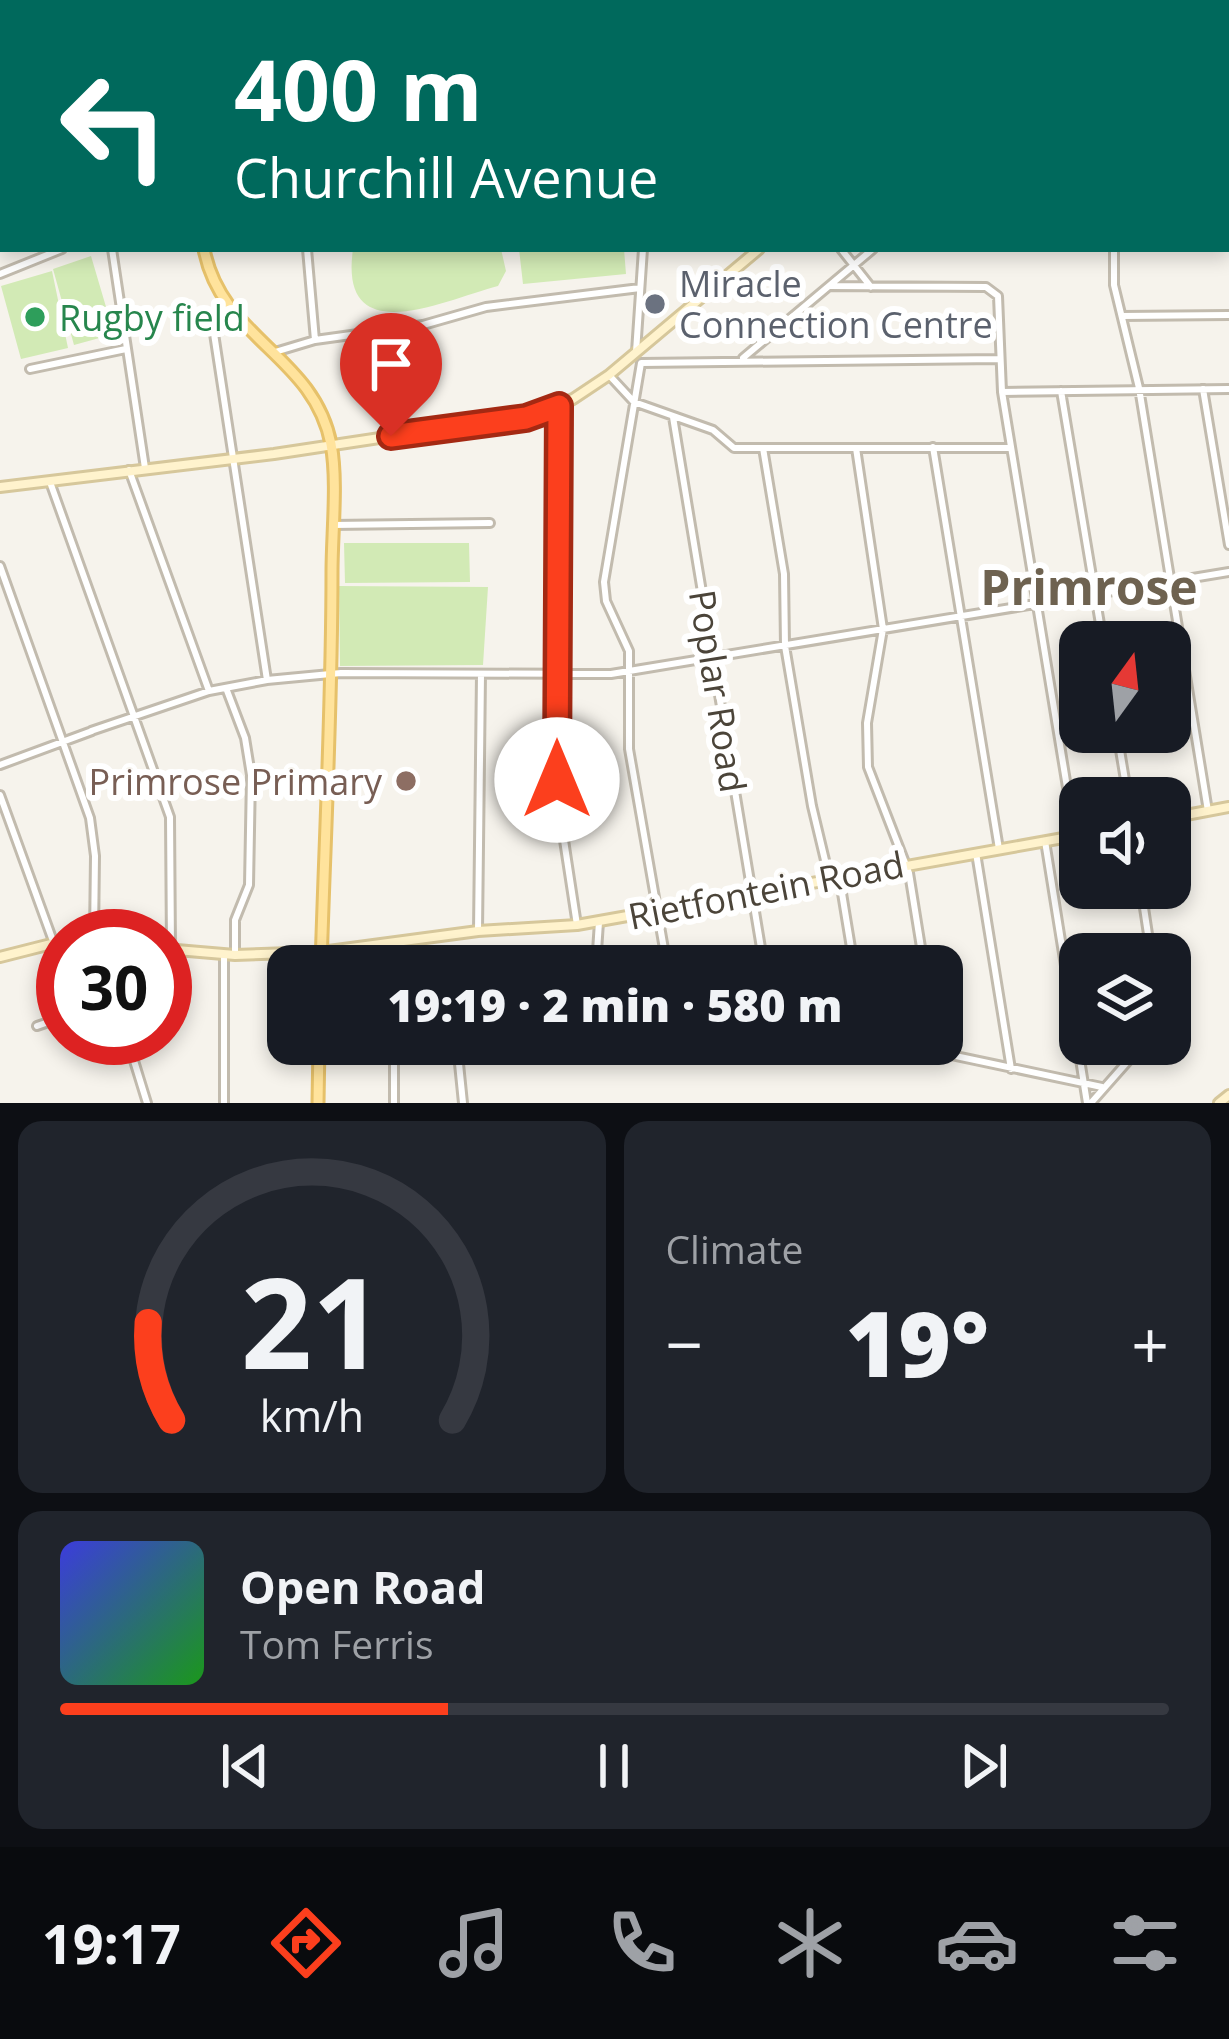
<!DOCTYPE html>
<html lang="en">
<head>
<meta charset="utf-8">
<style>
  body { margin:0; font-family:"Open Sans",sans-serif; background:#20242c; color:#f1f3f6; height:100vh; display:flex; flex-direction:column; font-size:45px; white-space:nowrap }
  * { box-sizing:border-box; margin:0 }
  p { font-size:39px; color:#9ea1a6 }
  .icon { flex:none; width:66px; height:66px; fill:none; stroke:currentColor; stroke-width:2; stroke-linecap:round; stroke-linejoin:round }
  .map { position:relative; height:1103px; overflow:hidden }
  .side { display:flex; flex-direction:column; gap:18px; padding:18px; background:#0d0f14; flex:1 }
  .side>* { flex:none }
  .top-card { position:absolute; left:0px; top:0px; width:1230px; height:252px; box-shadow:0 6px 18px #0003; background:#00695c; color:#fff; overflow:hidden }
  .needle { width:78px; rotate:15deg }
  .fabs { position:absolute; left:1059px; top:621px; display:grid; gap:24px }
  .fabs a { display:grid; place-items:center; width:132px; height:132px; border-radius:24px; background:#171b24; box-shadow:0 6px 18px #0003; font-size:60px }
  .speed { position:absolute; left:36px; top:909px; display:flex; gap:24px; font-size:60px; font-weight:700; text-align:center }
  .speed>* { display:grid; place-content:center; width:156px; height:156px; border-radius:50%; background:#171b24; box-shadow:0 6px 18px #0003; line-height:1 }
  .speed .limit { border:18px solid #d22; background:#fff; color:#111 }
  .pin { position:absolute; display:grid; place-items:center; width:102px; height:102px; color:#fff; margin:-123px -51px; border-radius:50% 50% 50% 0; rotate:-45deg; box-shadow:0 0 12px #0007 }
  .pin .icon { rotate:45deg }
  .me { position:absolute; width:132px; margin:-66px; rotate:0deg; stroke-linejoin:round; filter:drop-shadow(0 0 9px #0008) }
  .turn { display:flex; align-items:center; gap:42px; height:252px; padding:0 36px; font-size:54px }
  .turn .icon { width:156px; height:156px; stroke-width:2.5 }
  .turn b { display:block; font-size:84px; line-height:102px }
  .big { font-size:90px; font-weight:800; line-height:1.1 }
  .side .widget { flex:1; display:flex; flex-direction:column; justify-content:center; gap:18px; min-width:0; padding:0 42px; border-radius:24px; background:#20242c }
  .side .dial { align-items:center; gap:0 }
  .dial svg { height:312px; overflow:visible; fill:none; stroke:#363941; stroke-width:7; stroke-linecap:round; text-anchor:middle }
  .dial text { fill:#f1f3f6; stroke:none }
  .song { display:flex; align-items:center; gap:36px }
  .cover { width:144px; height:144px; border-radius:18px; background:linear-gradient(135deg,hsl(240 70% 55%),hsl(120 70% 35%)) }
  .played { height:12px; border-radius:6px; background:linear-gradient(90deg,#fc3f1d 35%,#363941 35%) }
  .keys { display:flex; justify-content:space-around; direction:ltr }
  .heat { display:flex; justify-content:space-between; align-items:center; font-size:66px; direction:ltr }
  .side .tiles { flex:1; display:grid; gap:18px; grid-template-columns:1fr 1fr }
  .widget:last-child { grid-column:span 2 }
  .trip { position:absolute; left:267px; top:945px; width:696px; height:120px; border-radius:24px; background:#171b24; box-shadow:0 6px 18px #0003; font-weight:800; line-height:120px; text-align:center }
  .tabs { display:flex; height:192px; justify-content:space-around; align-items:center; background:#090b0e; color:#9ea1a6 }
  .tabs .icon { width:84px; height:84px }
  .tabs .on { color:#fc3f1d }
  .tabs b { font-size:54px; color:#f1f3f6 }
  .map>svg:first-child { display:block }
  .green { fill:#d2eab5 }
  .lines { fill:none; stroke-linecap:round; stroke-linejoin:round }
  .street-casing { stroke:#c2bbae; stroke-width:12 }
  .secondary-casing { stroke:#d6c79b; stroke-width:14 }
  .primary-casing { stroke:#e6c16a; stroke-width:15 }
  .street { stroke:#fff; stroke-width:6 }
  .secondary { stroke:#fff3cd; stroke-width:8 }
  .primary { stroke:#ffe39c; stroke-width:9 }
  .route-casing { stroke:#a42913; stroke-width:30 }
  .route { stroke:#fc3f1d; stroke-width:21 }
  .worship-dot { fill:#6b7280; stroke:#fff; stroke-width:4.5 }
  .leisure-dot { fill:#2e9e5b; stroke:#fff; stroke-width:4.5 }
  .education-dot { fill:#8d6e63; stroke:#fff; stroke-width:4.5 }
  .labels { text-anchor:middle; dominant-baseline:central; stroke-width:12; stroke-linejoin:round; paint-order:stroke }
  .worship-label { font-size:36px; fill:#5b616d; stroke:#fff; text-anchor:start }
  .leisure-label { font-size:36px; fill:#27864d; stroke:#fff; text-anchor:start }
  .street-label { font-size:36px; fill:#4b4439; stroke:#fff }
  .education-label { font-size:36px; fill:#785e54; stroke:#fff; text-anchor:end }
  .district-label { font-size:48px; font-weight:bold; fill:#6e6250; stroke:#fff }
</style>
</head>
<body>
<div class="map">
<svg width="1229" height="1103" viewBox="0 0 1229 1103">
  <rect width="100%" height="100%" fill="#f6f3ec"/>
  <path class="green" d="M353,249H501L506,271L498,286C444,300 338,353 353,249Z
    M519,249H624L626,274L523,284Z
    M91,256L114,334L74,345L53,269Z
    M52,271L68,348L21,359L1,286Z
    M344,543H469L470,582L345,583Z
    M339,586L488,587L483,665L340,666Z"/>
  <g class="lines">
    <defs>
      <path id="street" d="M526,0L527,3
        M186,3L193,0
        M385,3L392,0
        M658,3V0
        M936,3L938,0
        M1129,3V0
        M0,71L3,70
        M1227,153H1229
        M0,169L3,168
        M1227,233H1229
        M112,249L145,468
        M307,249L315,340
        M841,249L871,287
        M1114,249V285L1139,388L1208,811
        M0,274L62,249
        M830,286L986,287L998,296L1002,392L1075,836
        M211,314L267,680
        M1122,316L1229,315
        M275,352L315,340L423,325L486,307L640,288
        M636,352L643,249
        M743,358L873,249
        M30,369L126,349
        M609,375L634,402L713,430L734,448H1011
        M1203,389L1229,545
        M1061,391L1103,642
        M1002,392L1229,389
        M559,406L558,801L577,925
        M673,417L764,966
        M933,447L999,849
        M763,448L784,574L785,646L812,806L829,877
        M856,448L883,629L867,723L868,767L909,873L924,966
        M129,470L209,691
        M50,482L170,817L171,949
        M332,525L490,523
        M0,566L90,818L95,856L94,936
        M226,688L245,738L251,775L249,885L235,920V955
        M91,731L209,691L267,680L341,673L611,674L1229,572
        M1117,732L1128,798
        M0,765L92,731
        M0,795L53,941
        M1045,841L1087,1103
        M976,853L1011,1069
        M839,875L854,966
        M1141,888L1151,954
        M478,931L481,674
        M393,942V966
        M596,966L599,922
        M667,966L629,749V651L606,601L604,582L641,363L998,359
        M37,1026L63,1017
        M127,1038L147,1103
        M457,1044L463,1103
        M899,1044L1102,1087
        M224,1103V954
        M394,1103V1044
        M1091,1103L1143,1044"/>
      <path id="secondary" d="M1029,3L1031,0
        M1227,69H1229
        M0,487L274,454L538,414L573,399L609,375L759,249
        M1170,818L1229,807
        M165,949L235,955L321,952L478,931L577,925L1080,835
        M0,957L63,941
        M1219,1103L1229,1095"/>
      <path id="primary" d="M168,0V3
        M204,249C221,339 314,355 331,444C338,481 332,533 332,572C332,704 325,835 321,966
        M318,1103L319,1044"/>
    </defs>
    <use href="#street" class="street-casing"/>
    <use href="#secondary" class="secondary-casing"/>
    <use href="#primary" class="primary-casing"/>
    <use href="#street" class="street"/>
    <use href="#secondary" class="secondary"/>
    <use href="#primary" class="primary"/>
  </g>
  <g class="lines">
    <defs>
      <path id="route" d="M391,436L526,418L559,406L557,780"/>
    </defs>
    <use href="#route" class="route-casing"/>
    <use href="#route" class="route"/>
  </g>
  <circle class="worship-dot" cx="655" cy="304" r="12"/>
  <circle class="leisure-dot" cx="35" cy="317" r="12"/>
  <circle class="education-dot" cx="406" cy="781" r="12"/>
  <g class="labels">
    <g class="worship-label">
      <text x="679" y="283">Miracle<tspan x="679" dy="41">Connection Centre</tspan></text>
    </g>
    <g class="leisure-label">
      <text x="59" y="317">Rugby field</text>
    </g>
    <g class="street-label">
      <text transform="translate(718 691) rotate(81)">Poplar Road</text>
      <text transform="translate(766 890) rotate(-11)">Rietfontein Road</text>
    </g>
    <g class="education-label">
      <text x="382" y="781">Primrose Primary</text>
    </g>
    <g class="district-label">
      <text x="1089" y="586">Primrose</text>
    </g>
  </g>
</svg>
<div class="fabs">
<a><svg class="needle" viewBox="-14 -14 28 28"><path d="M0-13l5 13h-10z" fill="#e53935"/><path d="M0 13l5-13h-10z" fill="#9ea1a6"/></svg></a>
<a><svg class="icon" aria-label="sound" viewBox="0 0 24 24"><path d="M4 9h4l5-4v14l-5-4H4zM17 9q2 3 0 6"/></svg></a>
<a><svg class="icon" aria-label="layers" viewBox="0 0 24 24"><path d="M12 4l9 5-9 5-9-5zM3 14l9 5 9-5"/></svg></a>
</div>
<div class="speed"><div class="limit">30</div></div>
<div class="pin" style="left:391px;top:436px;background:#d93025"><svg class="icon" aria-label="arrive" viewBox="0 0 24 24"><path d="M6 21V4h12l-3 4 3 4H6"/></svg></div>
<svg class="me" style="left:557px;top:780px" viewBox="-20 -20 40 40"><circle r="19" fill="#fff"/><path d="M0-13L10 11 0 6-10 11z" fill="#fc3f1d"/></svg>
<div class="trip">19:19 · 2 min · 580 m</div>
<div class="top-card">
<div class="turn"><svg class="icon" aria-label="left" viewBox="0 0 24 24"><path d="M17 20v-9H6M10 6l-5 5 5 5"/></svg><div><b>400 m</b>Churchill Avenue</div></div>
</div>
</div>
<section class="side">
<div class="tiles">
<div class="widget dial"><svg viewBox="0 0 100 80">
<path d="M14 69A42 42 0 1 1 86 69"/>
<path d="M14 69A42 42 0 0 1 8 44" stroke="#fc3f1d"/>
<text x="50" y="56" font-size="32" font-weight="700">21</text>
<text x="50" y="72" font-size="11">km/h</text>
</svg></div>
<div class="widget"><p>Climate</p>
<div class="heat"><a>−</a><b class="big">19°</b><a>+</a></div>
</div>
<div class="widget">
<div class="song"><i class="cover"></i><div><b>Open Road</b><p>Tom Ferris</p></div></div>
<div class="played"></div>
<div class="keys"><svg class="icon" aria-label="previous" viewBox="0 0 24 24"><path d="M18 5L8 12l10 7zM5 5v14"/></svg><svg class="icon" aria-label="pause" viewBox="0 0 24 24"><path d="M8 5v14M16 5v14"/></svg><svg class="icon" aria-label="next" viewBox="0 0 24 24"><path d="M6 5l10 7-10 7zM19 5v14"/></svg></div>
</div>
</div>
</section>
<nav class="tabs">
<b>19:17</b>
<svg class="icon on" aria-label="directions" viewBox="0 0 24 24"><path d="M12 3l9 9-9 9-9-9zM9 14v-3h6M13 9l2 2-2 2"/></svg>
<svg class="icon" aria-label="music" viewBox="0 0 24 24"><path d="M9 18V5l10-2v13"/><circle cx="6" cy="18" r="3"/><circle cx="16" cy="16" r="3"/></svg>
<svg class="icon" aria-label="phone" viewBox="0 0 24 24"><path d="M5 4h4l2 5-3 2q2 4 5 5l2-3 5 2v4C11 20 4 13 5 4z"/></svg>
<svg class="icon" aria-label="climate" viewBox="0 0 24 24"><path d="M12 3v18M4 7l16 10M4 17L20 7"/></svg>
<svg class="icon" aria-label="car" viewBox="0 0 24 24"><path d="M5 17H2v-5l4-1 3-4h7l3 4 3 1v5h-3M9 17h6M6 11h13"/><circle cx="7" cy="17" r="2"/><circle cx="17" cy="17" r="2"/></svg>
<svg class="icon" aria-label="filters" viewBox="0 0 24 24"><path d="M4 7h16M4 17h16"/><circle cx="9" cy="7" r="2"/><circle cx="15" cy="17" r="2"/></svg>
</nav>
</body>
</html>
